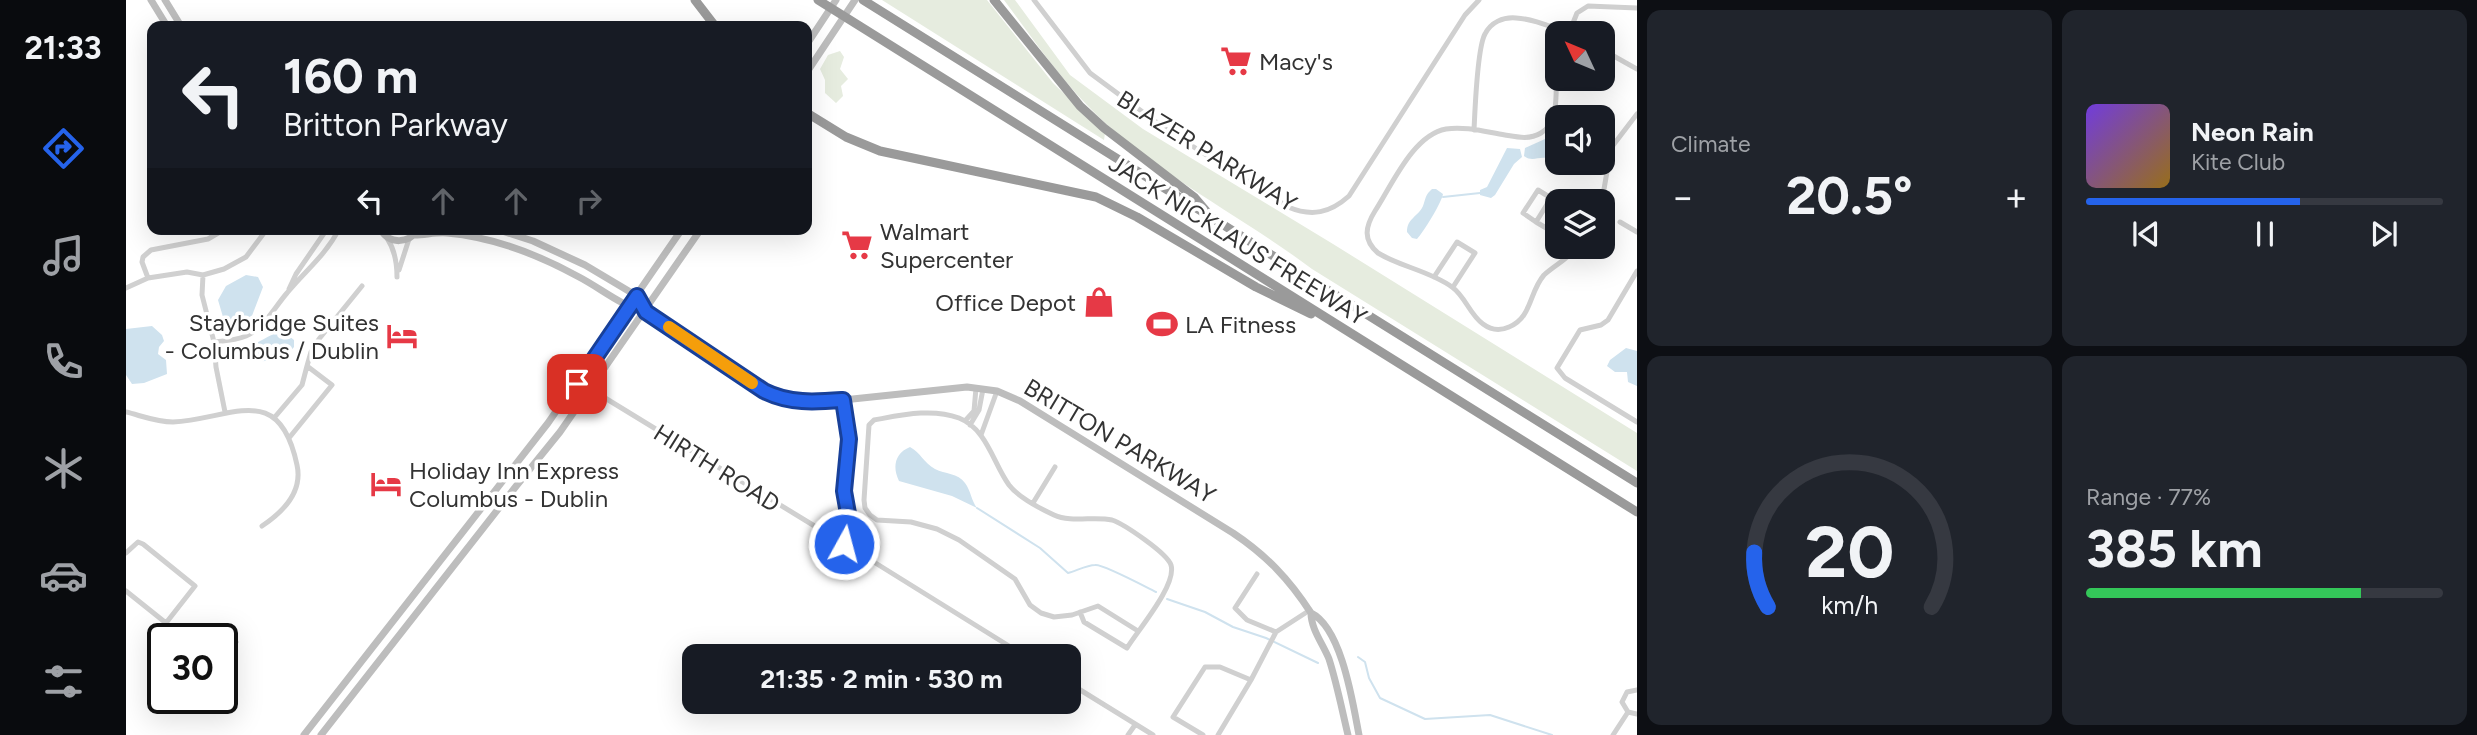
<!DOCTYPE html>
<html lang="en">
<head>
<meta charset="utf-8">
<style>
  body { margin:0; font-family:Figtree,sans-serif; background:#20242c; color:#f1f3f6; height:100vh; display:flex; flex-direction:column; font-size:26px; white-space:nowrap }
  * { box-sizing:border-box; margin:0 }
  p { font-size:23px; color:#9ea1a6 }
  .icon { flex:none; width:38px; height:38px; fill:none; stroke:currentColor; stroke-width:2; stroke-linecap:round; stroke-linejoin:round }
  .map { position:relative; flex:1; overflow:hidden }
  .sheet { display:flex; flex-direction:column; gap:10px; padding:10px; background:#0d0f14; width:840px }
  .sheet>* { flex:none }
  .hud { position:absolute; left:21px; top:21px; width:665px; height:214px; border-radius:14px; box-shadow:0 7px 28px #0002; background:#171b24; color:#f1f3f6; overflow:hidden }
  .needle { width:46px; rotate:314deg }
  .fabs { position:absolute; left:1419px; top:21px; display:grid; gap:14px }
  .fabs a { display:grid; place-items:center; width:70px; height:70px; border-radius:14px; background:#171b24; box-shadow:0 7px 28px #0002; font-size:35px }
  .speed { position:absolute; left:21px; top:623px; display:flex; gap:14px; font-size:35px; font-weight:700; text-align:center }
  .speed>* { display:grid; place-content:center; width:91px; height:91px; border-radius:50%; background:#171b24; box-shadow:0 7px 28px #0002; line-height:1 }
  .speed .limit { border:4px solid #111; border-radius:10px; background:#fff; color:#111 }
  .pin { position:absolute; display:grid; place-items:center; width:60px; height:60px; color:#fff; margin:-30px; border-radius:14px; box-shadow:0 4px 10px #0006 }
  .me { position:absolute; width:77px; margin:-38px; rotate:7deg; stroke-linejoin:round; filter:drop-shadow(0 0 5px #0008) }
  .turn { display:flex; align-items:center; gap:24px; height:147px; padding:0 21px; font-size:32px }
  .turn .icon { width:91px; height:91px; stroke-width:2.5 }
  .turn b { display:block; font-size:49px; line-height:60px }
  .lanes { display:flex; align-items:center; height:66px; padding:0 21px; background:#0003; justify-content:center; gap:35px; direction:ltr }
  .lanes .off { opacity:.35 }
  .big { font-size:52px; font-weight:700; line-height:1.1 }
  .sheet .widget { flex:1; display:flex; flex-direction:column; justify-content:center; gap:10px; min-width:0; padding:0 24px; border-radius:14px; background:#20242c }
  .sheet .dial { align-items:center; gap:0 }
  .dial svg { height:182px; overflow:visible; fill:none; stroke:#363941; stroke-width:7; stroke-linecap:round; text-anchor:middle }
  .dial text { fill:#f1f3f6; stroke:none }
  .song { display:flex; align-items:center; gap:21px }
  .cover { width:84px; height:84px; border-radius:10px; background:linear-gradient(135deg,hsl(260 70% 55%),hsl(40 70% 35%)) }
  .played { height:7px; border-radius:4px; background:linear-gradient(90deg,#2563eb 60%,#363941 60%) }
  .keys { display:flex; justify-content:space-around; direction:ltr }
  .heat { display:flex; justify-content:space-between; align-items:center; font-size:38px; direction:ltr }
  .charge { height:10px; border-radius:5px; background:linear-gradient(90deg,#34c759 77%,#363941 0) }
  .sheet .tiles { flex:1; display:grid; gap:10px; grid-template-columns:repeat(2,1fr) }
  .trip { position:absolute; left:556px; top:644px; width:399px; height:70px; border-radius:14px; background:#171b24; box-shadow:0 7px 28px #0002; font-weight:700; line-height:70px; text-align:center }
  main { display:flex; flex:1; min-height:0 }
  .menu { display:flex; flex-direction:column; width:126px; justify-content:space-around; align-items:center; background:#090b0e; color:#9ea1a6 }
  .menu .icon { width:49px; height:49px }
  .menu .selected { color:#2563eb }
  .menu b { font-size:32px; color:#f1f3f6 }
  .map>svg:first-child { display:block }
  .green { fill:#e6ecdf }
  .water { fill:#cfe2ee }
  .lines { fill:none; stroke-linecap:round; stroke-linejoin:round }
  .stream { stroke:#cfe2ee; stroke-width:2 }
  .street { stroke:#d0d0d0; stroke-width:5 }
  .secondary { stroke:#bdbdbd; stroke-width:7 }
  .highway { stroke:#9a9a9a; stroke-width:9 }
  .route-casing { stroke:#184099; stroke-width:18 }
  .route { stroke:#2563eb; stroke-width:12 }
  .slow { stroke:#f59e0b; stroke-width:12 }
  .labels { text-anchor:middle; dominant-baseline:central; stroke-width:7; stroke-linejoin:round; paint-order:stroke }
  .poi-label { font-size:24px; fill:#333; stroke:#fff; text-anchor:start }
  .street-label { font-size:24px; fill:#333; stroke:#fff }
</style>
</head>
<body>
<main>
<nav class="menu">
<b>21:33</b>
<svg class="icon selected" aria-label="directions" viewBox="0 0 24 24"><path d="M12 3l9 9-9 9-9-9zM9 14v-3h6M13 9l2 2-2 2"/></svg>
<svg class="icon" aria-label="music" viewBox="0 0 24 24"><path d="M9 18V5l10-2v13"/><circle cx="6" cy="18" r="3"/><circle cx="16" cy="16" r="3"/></svg>
<svg class="icon" aria-label="phone" viewBox="0 0 24 24"><path d="M5 4h4l2 5-3 2q2 4 5 5l2-3 5 2v4C11 20 4 13 5 4z"/></svg>
<svg class="icon" aria-label="climate" viewBox="0 0 24 24"><path d="M12 3v18M4 7l16 10M4 17L20 7"/></svg>
<svg class="icon" aria-label="car" viewBox="0 0 24 24"><path d="M5 17H2v-5l4-1 3-4h7l3 4 3 1v5h-3M9 17h6M6 11h13"/><circle cx="7" cy="17" r="2"/><circle cx="17" cy="17" r="2"/></svg>
<svg class="icon" aria-label="filters" viewBox="0 0 24 24"><path d="M4 7h16M4 17h16"/><circle cx="9" cy="7" r="2"/><circle cx="15" cy="17" r="2"/></svg>
</nav>
<div class="map">
<svg width="1511" height="735" viewBox="0 0 1511 735">
  <rect width="100%" height="100%" fill="#fff"/>
  <path class="green" d="M756,0H861L927,83L979,133L978,140Z
    M878,0H889L944,75L1017,129L1207,244L1511,433V471L1186,269C1113,214 1025,172 961,105C930,73 905,36 878,0Z
    M714,51L718,57L714,69L722,79L715,86L717,96L710,103L699,93V80L694,69L702,55Z"/>
  <path class="water" d="M1431,126L1432,163H1448L1442,168C1434,166 1428,159 1420,158C1411,157 1406,162 1398,156L1399,148L1419,139Z
    M1381,148L1394,149L1396,157L1388,164L1369,195L1365,198L1354,195V190L1361,187Z
    M1306,189H1310L1317,194C1316,202 1297,233 1291,239L1286,238L1281,232C1281,218 1292,217 1297,206C1300,198 1299,195 1306,189Z
    M120,275L132,277L137,287L124,321L112,327L97,317L92,300L100,286Z
    M26,326L36,335L38,341L33,347L32,354L40,360L41,374L18,383L6,384L0,375V329Z
    M157,331L168,340V347C159,360 133,365 119,358L118,351L120,346C132,345 142,334 157,331Z
    M1500,348L1511,351V386L1502,382L1501,372H1489L1481,366L1484,360Z
    M784,447C794,452 798,463 809,469C819,474 832,473 839,483C845,491 845,500 851,508L826,496L773,481C766,467 769,453 784,447Z"/>
  <g class="lines">
    <path class="stream" d="M1317,197L1354,193
      M851,508L914,548L942,573C950,571 961,565 969,565C977,564 1020,587 1030,592
      M1041,599L1079,612L1107,627L1140,638L1192,663
      M1232,657L1239,662L1243,678L1254,698L1299,719L1364,715L1426,735"/>
    <path class="street" d="M908,0L964,73L1041,130L1162,207C1186,217 1204,213 1223,196L1339,15L1353,0
      M1443,33L1451,13L1462,6L1511,8
      M1477,50L1511,69
      M1432,63C1427,84 1437,120 1415,133C1403,140 1391,137 1379,135C1360,132 1339,126 1320,129C1287,135 1266,185 1249,211C1239,227 1237,240 1252,253C1275,267 1304,271 1326,287C1339,296 1344,315 1357,324C1365,330 1374,331 1383,327C1406,318 1403,292 1418,275C1429,265 1442,259 1451,247
      M1348,130C1349,111 1351,48 1359,34C1365,22 1377,17 1390,18C1408,19 1425,27 1442,33
      M1412,190L1425,198L1410,222L1397,213Z
      M1476,201L1485,148L1511,114
      M1410,222L1432,235
      M1494,222L1511,232
      M261,238C269,250 271,262 271,277
      M273,270L283,239
      M1511,271L1482,320L1475,325L1454,330L1431,368L1439,378L1511,422
      M77,275L76,295L88,342L90,367L99,412
      M1308,277L1331,242L1349,253L1327,287
      M22,278L16,262L17,257L25,250L82,239L99,229
      M0,288L22,278L61,272L77,275L98,269L120,257L141,229
      M163,289L170,274L201,229
      M88,342C98,341 111,340 120,336C139,327 148,308 161,293C179,271 200,255 213,229
      M466,390L718,544
      M717,400L723,439L718,491L726,536
      M0,412C16,416 31,422 47,422C106,419 153,380 171,465C177,492 157,512 136,526
      M148,418L176,385L181,366
      M839,421L848,411L850,388
      M844,425L853,410L857,389
      M855,435L871,391
      M163,438L206,385L181,366L185,352L193,339L236,286
      M907,503L929,467
      M718 546a10 10 0 1 1 20 0a10 10 0 1 1-20 0Z
      M0,553L12,542L17,544L69,586L40,623
      M735,554L899,656
      M1131,574L1109,608L1121,620L1150,632
      M0,591L60,639
      M954,612L958,622L1001,648C1012,630 1051,585 1045,565C1041,553 998,524 986,520C968,516 945,523 928,515C913,508 893,498 883,485C867,463 861,429 833,418C806,408 776,415 748,420L743,425L738,500L739,508L744,515L751,520L785,522L811,529L833,540L889,579L904,605L915,613L928,617L946,615L972,606L1012,631
      M96,660L110,642
      M943,683L1027,735
      M1511,690L1501,692L1496,702L1502,712L1511,714
      M1002,735L1009,725
      M1077,735L1047,717L1079,667H1094L1125,680
      M1092,735L1125,680L1150,632L1184,610
      M1487,735L1502,712"/>
    <path class="secondary" d="M25,0L41,26
      M39,0L55,26
      M681,44L710,0
      M681,72L729,0
      M254,229C264,245 282,244 293,229
      M370,229L407,241L459,265L511,296L520,312
      M289,235C299,235 310,232 321,233C367,237 413,255 453,277C476,289 495,306 520,312L638,391C658,401 677,403 698,402L841,387L871,391L894,401L1107,533C1140,555 1163,579 1185,613C1216,628 1227,704 1233,735
      M1185,613C1185,629 1197,644 1203,659C1211,684 1216,710 1222,735
      M178,735L422,423L556,229
      M195,735L391,485L434,432L575,229"/>
    <path class="highway" d="M569,0L589,26
      M692,0L1511,512
      M737,0L1511,483
      M868,0L954,106L978,128L1068,197L1080,211
      M681,113L720,137L754,151L970,197L1011,217L1130,287L1185,314"/>
  </g>
  <g class="lines">
    <defs>
      <path id="route" d="M451,384L511,296L520,312L638,391C664,404 689,402 717,400L723,439L718,491L726,536L720,540L718,544"/>
    </defs>
    <use href="#route" class="route-casing"/>
    <use href="#route" class="route"/>
    <path class="slow" d="M543,327L626,383"/>
  </g>
  <defs>
    <symbol id="supermarket-bare" viewBox="-9 -9 18 18"><path d="M-6-5.5h2.5l.6 2H6L4.5 2H-2.5L-4.4-4H-6ZM-1.5 3.2a1.3 1.3 0 1 0 .1 0ZM3 3.2a1.3 1.3 0 1 0 .1 0Z" fill="#e63946" stroke="#fff" stroke-width="2.5" paint-order="stroke"/></symbol>
    <symbol id="shop-bare" viewBox="-9 -9 18 18"><path d="M-5-2.5h2.3a2.7 3.5 0 0 1 5.4 0H5L5.5 6h-11ZM-1.5-2.5h3a1.5 2.3 0 0 0-3 0Z" fill="#e63946" stroke="#fff" stroke-width="2.5" paint-order="stroke"/></symbol>
    <symbol id="stadium-bare" viewBox="-9 -9 18 18"><path d="M0-5a6.5 5 0 1 0 0 10a6.5 5 0 1 0 0-10ZM-3.5-1.8h7v3.6h-7Z" fill="#e63946" stroke="#fff" stroke-width="2.5" paint-order="stroke"/></symbol>
    <symbol id="hotel-bare" viewBox="-9 -9 18 18"><path d="M-6-4.5h1.5V1H6V5H4.5V3h-9V5H-6ZM-4 0a1.8 1.8 0 1 1 3.6 0ZM.5 0V-2.5h3Q6-2.5 6 0Z" fill="#e63946" stroke="#fff" stroke-width="2.5" paint-order="stroke"/></symbol>
  </defs>
  <g fill-rule="evenodd">
    <use href="#supermarket-bare" x="1088" y="39" width="44" height="44"/>
    <use href="#supermarket-bare" x="709" y="223" width="44" height="44"/>
    <use href="#shop-bare" x="951" y="280" width="44" height="44"/>
    <use href="#stadium-bare" x="1014" y="302" width="44" height="44"/>
    <use href="#hotel-bare" x="254" y="314" width="44" height="44"/>
    <use href="#hotel-bare" x="238" y="462" width="44" height="44"/>
  </g>
  <g class="labels">
    <g class="poi-label">
      <text x="1133" y="61">Macy's</text>
      <text x="754" y="231">Walmart<tspan x="754" dy="28">Supercenter</tspan></text>
      <text x="950" y="302" text-anchor="end">Office Depot</text>
      <text x="253" y="322" text-anchor="end">Staybridge Suites<tspan x="253" dy="28">- Columbus / Dublin</tspan></text>
      <text x="1059" y="324">LA Fitness</text>
      <text x="283" y="470">Holiday Inn Express<tspan x="283" dy="28">Columbus - Dublin</tspan></text>
    </g>
    <g class="street-label">
      <text transform="translate(1081 151) rotate(32)">BLAZER PARKWAY</text>
      <text transform="translate(1112 240) rotate(32)">JACK NICKLAUS FREEWAY</text>
      <text transform="translate(994 441) rotate(31)">BRITTON PARKWAY</text>
      <text transform="translate(591 468) rotate(32)">HIRTH ROAD</text>
    </g>
  </g>
</svg>
<div class="fabs">
<a><svg class="needle" viewBox="-14 -14 28 28"><path d="M0-13l5 13h-10z" fill="#e53935"/><path d="M0 13l5-13h-10z" fill="#9ea1a6"/></svg></a>
<a><svg class="icon" aria-label="sound" viewBox="0 0 24 24"><path d="M4 9h4l5-4v14l-5-4H4zM17 9q2 3 0 6"/></svg></a>
<a><svg class="icon" aria-label="layers" viewBox="0 0 24 24"><path d="M12 4l9 5-9 5-9-5zM3 14l9 5 9-5"/></svg></a>
</div>
<div class="speed"><div class="limit">30</div></div>
<div class="pin" style="left:451px;top:384px;background:#d93025"><svg class="icon" aria-label="arrive" viewBox="0 0 24 24"><path d="M6 21V4h12l-3 4 3 4H6"/></svg></div>
<svg class="me" style="left:718px;top:544px" viewBox="-20 -20 40 40"><circle r="17" fill="#2563eb" stroke="#fff" stroke-width="3"/><path d="M0-11L8 9 0 5-8 9z" fill="#fff"/></svg>
<div class="trip">21:35 · 2 min · 530 m</div>
<div class="hud">
<div class="turn"><svg class="icon" aria-label="left" viewBox="0 0 24 24"><path d="M17 20v-9H6M10 6l-5 5 5 5"/></svg><div><b>160 m</b>Britton Parkway</div></div>
<div class="lanes"><svg class="icon" aria-label="left" viewBox="0 0 24 24"><path d="M17 20v-9H6M10 6l-5 5 5 5"/></svg><svg class="icon off" aria-label="ahead" viewBox="0 0 24 24"><path d="M12 20V5M6 11l6-6 6 6"/></svg><svg class="icon off" aria-label="ahead" viewBox="0 0 24 24"><path d="M12 20V5M6 11l6-6 6 6"/></svg><svg class="icon off" aria-label="right" viewBox="0 0 24 24"><path d="M7 20v-9h11M14 6l5 5-5 5"/></svg></div>
</div>
</div>
<section class="sheet">
<div class="tiles">
<div class="widget"><p>Climate</p>
<div class="heat"><a>−</a><b class="big">20.5°</b><a>+</a></div>
</div>
<div class="widget">
<div class="song"><i class="cover"></i><div><b>Neon Rain</b><p>Kite Club</p></div></div>
<div class="played"></div>
<div class="keys"><svg class="icon" aria-label="previous" viewBox="0 0 24 24"><path d="M18 5L8 12l10 7zM5 5v14"/></svg><svg class="icon" aria-label="pause" viewBox="0 0 24 24"><path d="M8 5v14M16 5v14"/></svg><svg class="icon" aria-label="next" viewBox="0 0 24 24"><path d="M6 5l10 7-10 7zM19 5v14"/></svg></div>
</div>
<div class="widget dial"><svg viewBox="0 0 100 80">
<path d="M14 69A42 42 0 1 1 86 69"/>
<path d="M14 69A42 42 0 0 1 8 45" stroke="#2563eb"/>
<text x="50" y="56" font-size="32" font-weight="700">20</text>
<text x="50" y="72" font-size="11">km/h</text>
</svg></div>
<div class="widget"><p>Range · 77%</p><b class="big">385 km</b><div class="charge"></div></div>
</div>
</section>
</main>
</body>
</html>
